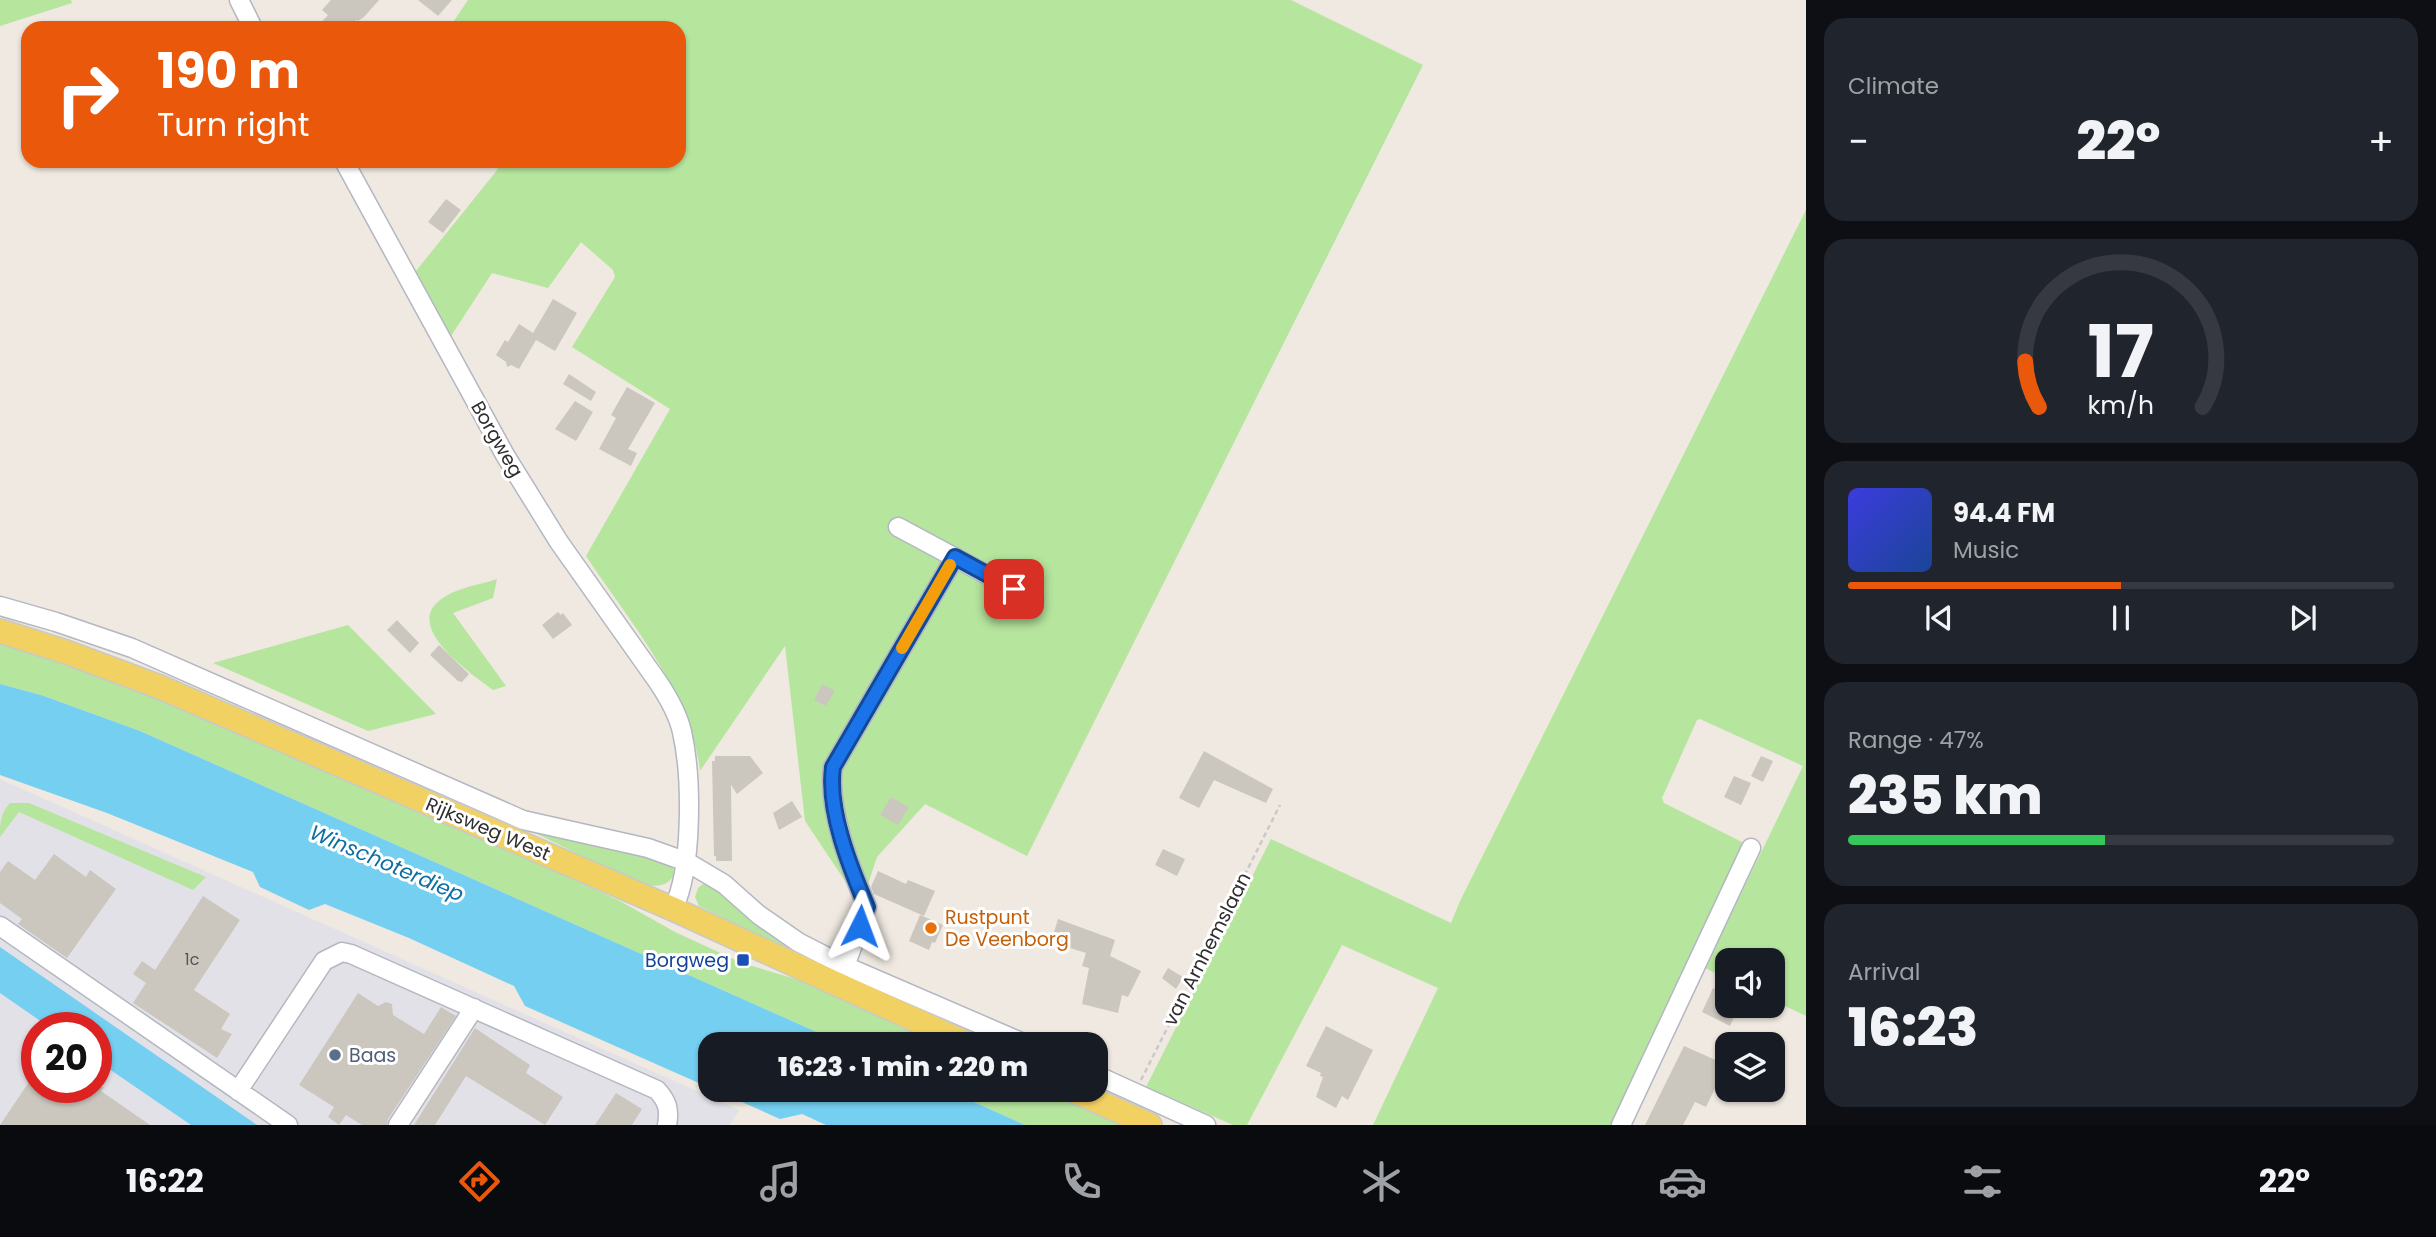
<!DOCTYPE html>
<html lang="en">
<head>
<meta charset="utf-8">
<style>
  body { margin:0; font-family:Poppins,sans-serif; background:#20242c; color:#f1f3f6; height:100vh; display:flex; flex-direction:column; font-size:26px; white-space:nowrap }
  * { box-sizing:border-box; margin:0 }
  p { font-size:23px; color:#9ea1a6 }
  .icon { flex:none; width:38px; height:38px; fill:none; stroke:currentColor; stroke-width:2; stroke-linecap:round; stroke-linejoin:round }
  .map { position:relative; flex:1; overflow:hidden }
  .details { display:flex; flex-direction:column; gap:18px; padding:18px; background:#0d0f14; width:630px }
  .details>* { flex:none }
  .banner { position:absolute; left:21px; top:21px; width:665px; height:147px; border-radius:21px; box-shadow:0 2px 5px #0004; background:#ea580c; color:#fff; overflow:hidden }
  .tools { position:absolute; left:1715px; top:948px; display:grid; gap:14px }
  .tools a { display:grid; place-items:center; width:70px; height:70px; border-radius:14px; background:#171b24; box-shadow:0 2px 5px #0004; font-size:35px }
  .speed { position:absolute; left:21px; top:1012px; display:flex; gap:14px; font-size:35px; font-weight:700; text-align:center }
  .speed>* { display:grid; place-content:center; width:91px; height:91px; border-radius:50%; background:#171b24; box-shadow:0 2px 5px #0004; line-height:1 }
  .speed .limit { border:10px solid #d22; background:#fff; color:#111 }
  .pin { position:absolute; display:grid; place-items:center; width:60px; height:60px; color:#fff; margin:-30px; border-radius:14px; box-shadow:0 4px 10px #0006 }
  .me { position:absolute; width:77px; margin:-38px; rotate:3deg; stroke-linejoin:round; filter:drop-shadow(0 0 5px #0008) }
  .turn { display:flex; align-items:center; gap:24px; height:147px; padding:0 21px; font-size:32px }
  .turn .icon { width:91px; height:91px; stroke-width:2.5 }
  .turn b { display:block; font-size:49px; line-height:60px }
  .big { font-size:52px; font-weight:800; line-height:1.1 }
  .details .tile { flex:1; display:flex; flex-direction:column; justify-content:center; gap:10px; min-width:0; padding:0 24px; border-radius:21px; background:#20242c }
  .details .dial { align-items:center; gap:0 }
  .dial svg { height:182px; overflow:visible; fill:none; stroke:#363941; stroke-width:7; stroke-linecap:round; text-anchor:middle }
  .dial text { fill:#f1f3f6; stroke:none }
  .song { display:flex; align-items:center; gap:21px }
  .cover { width:84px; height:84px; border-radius:10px; background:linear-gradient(135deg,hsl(240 70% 55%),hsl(220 70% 35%)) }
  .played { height:7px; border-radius:4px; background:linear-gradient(90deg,#ea580c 50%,#363941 50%) }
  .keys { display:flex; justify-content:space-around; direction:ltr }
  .heat { display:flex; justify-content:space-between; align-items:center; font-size:38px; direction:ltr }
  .charge { height:10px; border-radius:5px; background:linear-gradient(90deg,#34c759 47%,#363941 0) }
  .trip { position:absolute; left:698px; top:1032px; width:410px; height:70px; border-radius:21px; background:#171b24; box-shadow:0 2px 5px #0004; font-weight:800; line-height:70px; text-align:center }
  .dock { display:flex; height:112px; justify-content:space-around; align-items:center; background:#090b0e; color:#9ea1a6 }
  .dock .icon { width:49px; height:49px }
  .dock .on { color:#ea580c }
  .dock b { font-size:32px; color:#f1f3f6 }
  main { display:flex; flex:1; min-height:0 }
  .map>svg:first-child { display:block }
  .industrial { fill:#e3e1e8; fill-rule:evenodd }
  .green { fill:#b6e59e }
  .water { fill:#75cff0 }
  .building { fill:#cbc7bf }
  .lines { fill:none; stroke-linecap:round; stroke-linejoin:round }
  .minor-casing { stroke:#b4b7c1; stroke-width:21 }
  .major-casing { stroke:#c9c9c9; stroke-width:26 }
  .path { stroke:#c9c9c9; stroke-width:2.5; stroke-dasharray:5 3.5; stroke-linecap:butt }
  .minor { stroke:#fff; stroke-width:18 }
  .major { stroke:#f2d163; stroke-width:23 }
  .route-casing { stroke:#114b97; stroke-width:18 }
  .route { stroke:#1a73e8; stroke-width:12 }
  .slow { stroke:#f59e0b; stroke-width:12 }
  .food-dot { fill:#e8710a; stroke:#fff; stroke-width:2.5 }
  .transit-dot { fill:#1a4fb4; stroke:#fff; stroke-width:2.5 }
  .service-dot { fill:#5c6f8a; stroke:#fff; stroke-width:2.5 }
  .labels { text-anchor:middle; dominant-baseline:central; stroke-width:6; stroke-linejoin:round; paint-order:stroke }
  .number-label { font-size:16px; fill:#555452 }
  .street-label { font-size:19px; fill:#2e2e2e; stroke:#fff }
  .food-label { font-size:19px; fill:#c56008; stroke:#fff; text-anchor:start }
  .transit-label { font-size:19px; fill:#164399; stroke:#fff; text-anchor:end }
  .service-label { font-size:19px; fill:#4e5e75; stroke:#fff; text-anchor:start }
  .water-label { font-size:21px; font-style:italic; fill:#0d6fa3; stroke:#fff }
</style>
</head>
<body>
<main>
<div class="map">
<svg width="1806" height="1125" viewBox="0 0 1806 1125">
  <rect width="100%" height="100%" fill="#efe9e1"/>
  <path class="industrial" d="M0,779L739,1110L730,1125H0ZM37,1027H96V1087H37Z"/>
  <path class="green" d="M0,0H71L72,3L0,26Z
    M468,0H1291L1423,65L1027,856L925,804L877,857L861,905L805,821L785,646L700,771C693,695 627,618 586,556L670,409L572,347L615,277L613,270L581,242L548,288L492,273L451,336L416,271L498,169L489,161H679V28H449Z
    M1806,210V1016L1773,1000V961H1727V979L1705,968L1803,766L1700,719L1697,720L1662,798L1664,803L1746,844L1613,1125H1373L1438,988L1342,945L1247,1125H1233L1146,1087L1271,839L1451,923L1460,901Z
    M497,579L493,598L453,613L506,686L493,690C473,675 403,628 440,600C455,588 479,585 497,579Z
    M348,625L436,714L368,731L213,663Z
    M0,640L102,673L517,853L620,901L675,932L742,963L802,981L944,1045H846L140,731L41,695L0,684Z
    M10,803H29L206,877L193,890L19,812L0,837C0,823 0,814 10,803Z
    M533,832L671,863L675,874C666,888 657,886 642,885Z
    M706,882L715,887L805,956L798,955L699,906L695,897L698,888Z
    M947,1090H1046L1125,1125H1025Z"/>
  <path class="water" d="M0,684L41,695L140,731L846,1045H710V1088L525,1006L514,986L409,938L325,904L309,910L260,887L253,872L107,813L0,775Z
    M0,947L257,1125H191L96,1060V1027H49L0,993Z
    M715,1090H947L1025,1125H826L802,1114L780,1119Z"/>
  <path class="building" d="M331,0H379L364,17L358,21L356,20L349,28H316L328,15L322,10Z
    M418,0H452L438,16Z
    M446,199L461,210L443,233L428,222Z
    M553,299L577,313L555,351L536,340L519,369L511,365L507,367L506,362L496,355L505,340L508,342L519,324L533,333Z
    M569,374L596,392L591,401L563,384Z
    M627,387L655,403L628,449L637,453L631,466L599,449L616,418L611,415Z
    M575,401L593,412L576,441L555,429Z
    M558,612L561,615L563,613L572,625L553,639L542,625Z
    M397,620L419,643L410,653L387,630Z
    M439,645L469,674L462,682L458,681L430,655Z
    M822,684L835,691L826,706L814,700Z
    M1204,751L1273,789L1266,803L1214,780L1199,808L1179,798Z
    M715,756H750L763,773L737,794L731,785L732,861H716V856H714L712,761H715Z
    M1761,756L1773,761L1763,782L1751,776Z
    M1734,776L1751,783L1741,805L1724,797Z
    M891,797L909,807L898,825L880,815Z
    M792,801L802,817L779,830L773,813Z
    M1163,849L1185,859L1177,876L1155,865Z
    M54,854L86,877L90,870L116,889L67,958L18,924L22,919L0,903V872L8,861L35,880Z
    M878,871L906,884L908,880L935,891L924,916L874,894L871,887Z
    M203,896L240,920L194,990L230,1014L221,1029L232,1034L217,1058L133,1003L146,983L133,974L142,961L155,970Z
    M920,915L943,925L935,943L932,942L929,950L909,941Z
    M1058,919L1115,940L1110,956L1141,971L1128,997L1122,995L1118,1013L1082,1004L1089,968L1082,966L1086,953L1051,942Z
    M1168,968L1183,977L1176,989L1162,978Z
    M1713,988L1727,995V1006H1739L1730,1026L1702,1012Z
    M358,993L378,1006L386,1002L392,1004L393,1015L424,1034L441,1007L456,1016L388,1119L387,1125H362L346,1115L339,1125L328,1117L334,1107L299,1085Z
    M1326,1026L1373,1050L1348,1100L1342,1096L1336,1108L1316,1097L1323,1077L1320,1076L1321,1073L1306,1066Z
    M475,1028L530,1065L526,1073L563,1097L545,1125L466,1076L435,1125H414Z
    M1684,1046L1727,1065V1082L1720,1078L1706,1107L1695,1102L1683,1125H1645Z
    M37,1070V1087H104L101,1091L150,1125H0Z
    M616,1093L642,1109L632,1125H595Z"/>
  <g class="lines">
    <defs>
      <path id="minor" d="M239,0L253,28
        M344,161L505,455L559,542L658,682C668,697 678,714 682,732C692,776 693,869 673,909
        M898,527L1034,600
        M0,606L56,622L132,648L523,820L648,848L687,862L724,884L759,915L798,942L845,966L1028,1045
        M0,926L288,1125
        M845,966L867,907C850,867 827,809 833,767L955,557
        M1096,1075L1206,1125
        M238,1091L324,961L342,952L351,954L657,1090C667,1101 670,1109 667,1125
        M398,1125L474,1008
        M1621,1125L1751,848"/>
      <path id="major" d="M0,631L66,652L160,687L673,909L970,1045
        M1072,1090L1150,1125"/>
    </defs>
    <use href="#minor" class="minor-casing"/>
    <use href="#major" class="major-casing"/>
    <path class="path" d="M1141,1080L1280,805"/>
    <use href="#minor" class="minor"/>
    <use href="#major" class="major"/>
  </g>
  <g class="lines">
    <defs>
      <path id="route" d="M860,926L867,907C850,867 827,810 833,767L955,557L1014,589"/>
    </defs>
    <use href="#route" class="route-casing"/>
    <use href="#route" class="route"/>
    <path class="slow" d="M902,648L950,565"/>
  </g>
  <circle class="food-dot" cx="931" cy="928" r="7"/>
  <rect class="transit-dot" x="736" y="953" width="14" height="14" rx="3.5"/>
  <circle class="service-dot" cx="335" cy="1055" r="7"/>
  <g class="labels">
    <g class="number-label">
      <text x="192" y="959">1c</text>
    </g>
    <g class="street-label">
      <text transform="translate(497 439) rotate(60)">Borgweg</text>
      <text transform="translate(488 829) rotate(23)">Rijksweg West</text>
      <text transform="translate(1207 949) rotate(-63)">van Arnhemslaan</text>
    </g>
    <g class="food-label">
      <text x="945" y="917">Rustpunt<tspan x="945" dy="22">De Veenborg</tspan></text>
    </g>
    <g class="transit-label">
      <text x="729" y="960">Borgweg</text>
    </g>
    <g class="service-label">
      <text x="349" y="1055">Baas</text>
    </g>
    <g class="water-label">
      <text transform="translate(387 863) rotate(23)">Winschoterdiep</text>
    </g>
  </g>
</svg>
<div class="tools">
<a><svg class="icon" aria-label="sound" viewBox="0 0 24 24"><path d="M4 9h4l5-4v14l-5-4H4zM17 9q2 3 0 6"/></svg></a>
<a><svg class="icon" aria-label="layers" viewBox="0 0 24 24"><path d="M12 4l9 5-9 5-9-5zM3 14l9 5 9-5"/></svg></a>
</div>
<div class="speed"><div class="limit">20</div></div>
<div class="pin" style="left:1014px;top:589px;background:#d93025"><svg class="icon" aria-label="arrive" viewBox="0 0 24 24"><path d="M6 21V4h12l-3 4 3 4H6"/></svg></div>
<svg class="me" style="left:860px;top:926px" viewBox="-20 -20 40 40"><path d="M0-17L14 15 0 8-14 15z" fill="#1a73e8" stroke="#fff" stroke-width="4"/></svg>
<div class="trip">16:23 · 1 min · 220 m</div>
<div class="banner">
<div class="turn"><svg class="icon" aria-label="right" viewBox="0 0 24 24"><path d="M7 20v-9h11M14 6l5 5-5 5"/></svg><div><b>190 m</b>Turn right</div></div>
</div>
</div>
<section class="details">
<div class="tile"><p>Climate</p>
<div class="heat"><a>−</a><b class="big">22°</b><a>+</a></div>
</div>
<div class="tile dial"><svg viewBox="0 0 100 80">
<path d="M14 69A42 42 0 1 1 86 69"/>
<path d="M14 69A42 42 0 0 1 8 49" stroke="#ea580c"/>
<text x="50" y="56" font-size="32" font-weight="700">17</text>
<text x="50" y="72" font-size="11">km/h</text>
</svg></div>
<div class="tile">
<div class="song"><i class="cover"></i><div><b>94.4 FM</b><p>Music</p></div></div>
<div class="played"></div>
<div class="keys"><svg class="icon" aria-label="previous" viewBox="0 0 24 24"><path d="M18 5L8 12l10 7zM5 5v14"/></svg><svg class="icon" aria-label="pause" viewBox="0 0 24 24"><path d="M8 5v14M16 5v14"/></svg><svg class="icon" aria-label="next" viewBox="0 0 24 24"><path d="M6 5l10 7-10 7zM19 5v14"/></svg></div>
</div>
<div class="tile"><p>Range · 47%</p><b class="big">235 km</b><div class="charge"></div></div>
<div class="tile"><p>Arrival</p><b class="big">16:23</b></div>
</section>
</main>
<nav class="dock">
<b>16:22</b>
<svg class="icon on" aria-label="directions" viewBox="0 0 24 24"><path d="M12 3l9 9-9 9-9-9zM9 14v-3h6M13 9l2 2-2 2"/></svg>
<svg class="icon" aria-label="music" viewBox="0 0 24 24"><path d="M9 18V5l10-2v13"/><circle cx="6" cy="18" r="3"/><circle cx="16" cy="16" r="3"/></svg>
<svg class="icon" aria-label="phone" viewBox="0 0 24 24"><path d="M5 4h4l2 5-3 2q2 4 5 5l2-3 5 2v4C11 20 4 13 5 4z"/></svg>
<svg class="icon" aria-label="climate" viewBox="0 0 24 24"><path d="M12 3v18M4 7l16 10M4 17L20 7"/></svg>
<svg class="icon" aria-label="car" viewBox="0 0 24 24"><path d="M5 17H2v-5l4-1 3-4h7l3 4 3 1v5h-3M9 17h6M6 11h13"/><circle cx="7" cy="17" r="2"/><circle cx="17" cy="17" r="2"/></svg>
<svg class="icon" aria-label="filters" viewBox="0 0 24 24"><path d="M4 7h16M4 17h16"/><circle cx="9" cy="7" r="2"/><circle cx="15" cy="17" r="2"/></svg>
<b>22°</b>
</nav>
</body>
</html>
